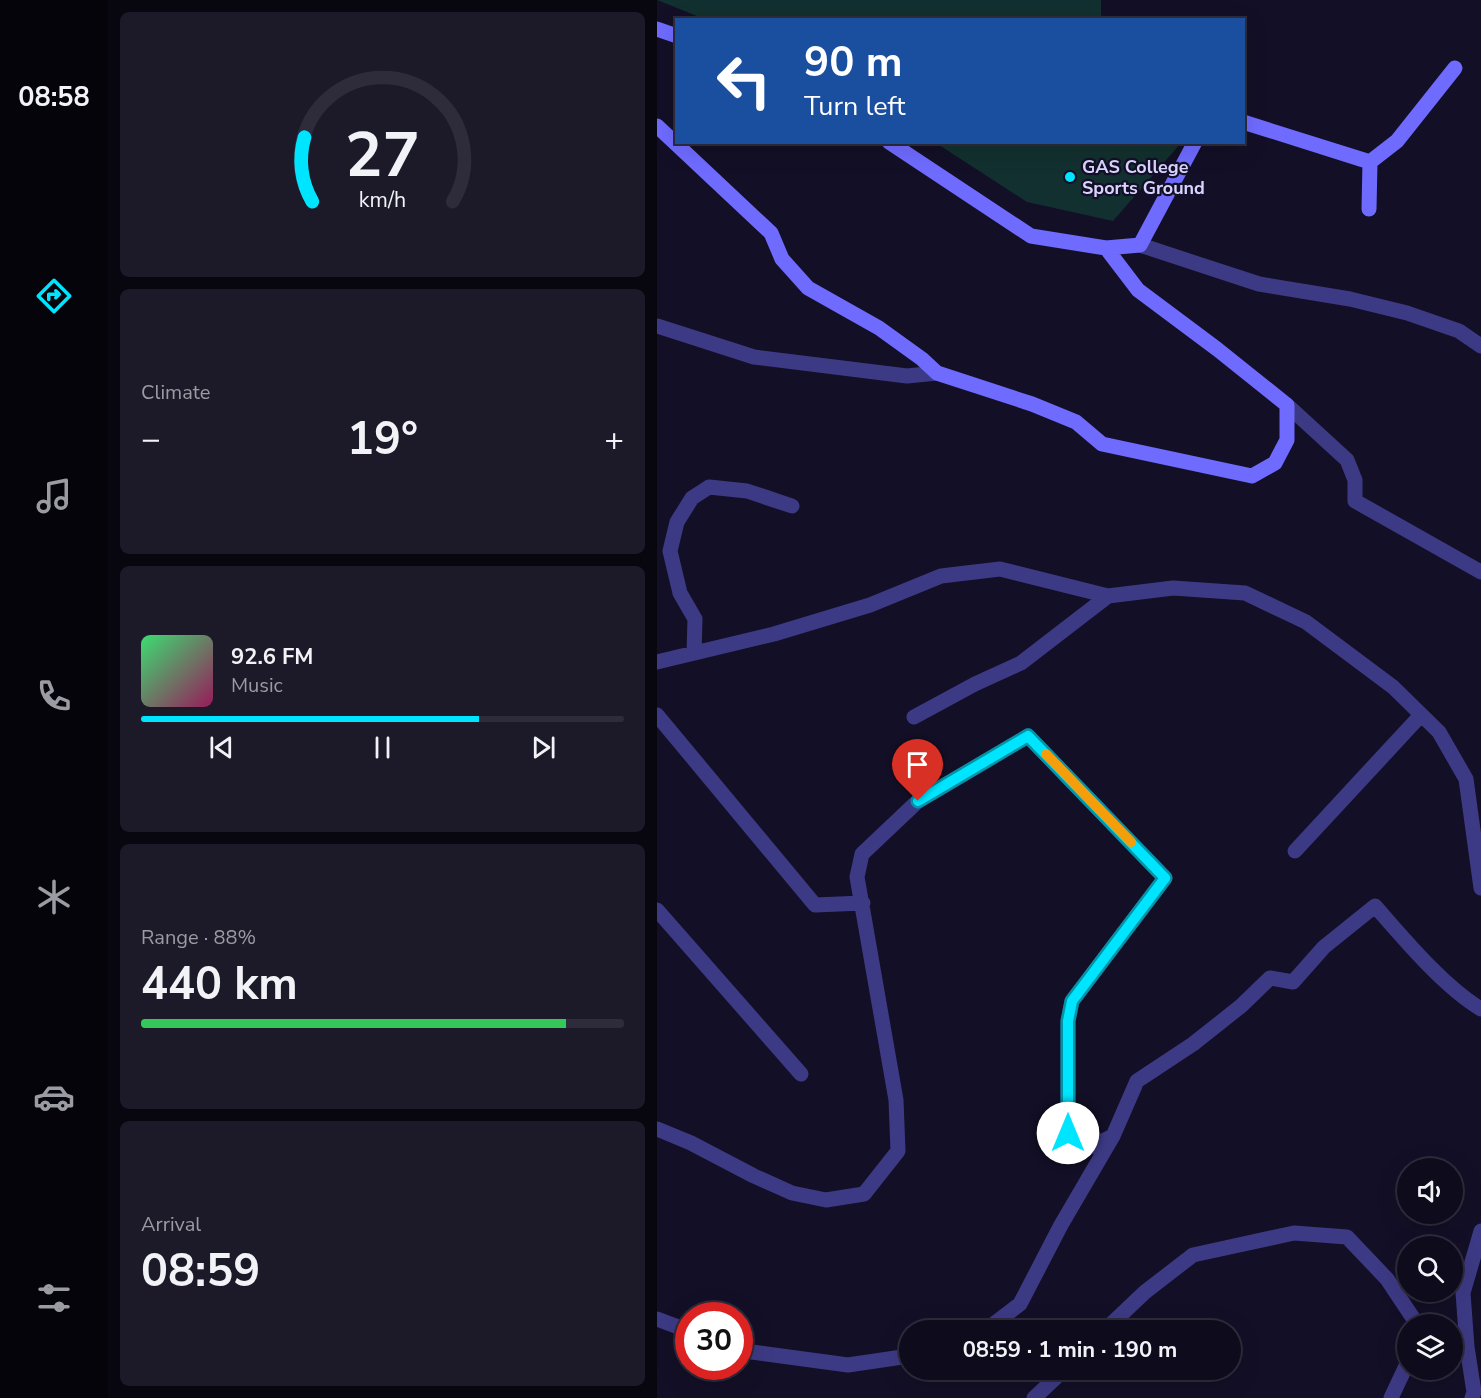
<!DOCTYPE html>
<html lang="en">
<head>
<meta charset="utf-8">
<style>
  body { margin:0; font-family:"Nunito Sans",sans-serif; background:#1c1929; color:#f1f3f6; height:100vh; display:flex; flex-direction:column; font-size:22px; white-space:nowrap }
  * { box-sizing:border-box; margin:0 }
  p { font-size:20px; color:#9b9ba3 }
  .icon { flex:none; width:33px; height:33px; fill:none; stroke:currentColor; stroke-width:2; stroke-linecap:round; stroke-linejoin:round }
  .map { position:relative; flex:1; overflow:hidden }
  .panel { display:flex; flex-direction:column; gap:12px; padding:12px; background:#08060f; width:549px }
  .panel>* { flex:none }
  .banner { position:absolute; left:18px; top:18px; width:570px; height:126px; border-radius:0px; box-shadow:0 6px 24px #0002,0 0 0 2px #2e2b3b; background:#1a4fa0; color:#fff; overflow:hidden }
  .tools { position:absolute; left:740px; top:1158px; display:grid; gap:12px }
  .tools a { display:grid; place-items:center; width:66px; height:66px; border-radius:50%; background:#0e0b1c; box-shadow:0 6px 24px #0002,0 0 0 2px #2e2b3b; font-size:30px }
  .speed { position:absolute; left:18px; top:1302px; display:flex; gap:12px; font-size:30px; font-weight:700; text-align:center }
  .speed>* { display:grid; place-content:center; width:78px; height:78px; border-radius:50%; background:#0e0b1c; box-shadow:0 6px 24px #0002,0 0 0 2px #2e2b3b; line-height:1 }
  .speed .limit { border:9px solid #d22; background:#fff; color:#111 }
  .pin { position:absolute; display:grid; place-items:center; width:51px; height:51px; color:#fff; margin:-62px -26px; border-radius:50% 50% 50% 0; rotate:-45deg; box-shadow:0 0 6px #0007 }
  .pin .icon { rotate:45deg }
  .me { position:absolute; width:66px; margin:-33px; rotate:0deg; stroke-linejoin:round; filter:drop-shadow(0 0 4px #0008) }
  .turn { display:flex; align-items:center; gap:21px; height:126px; padding:0 30px; font-size:27px }
  .turn .icon { width:78px; height:78px; stroke-width:2.5 }
  .turn b { display:block; font-size:42px; line-height:51px }
  .big { font-size:45px; font-weight:700; line-height:1.1 }
  .panel .widget { flex:1; display:flex; flex-direction:column; justify-content:center; gap:9px; min-width:0; padding:0 21px; border-radius:9px; background:#1c1929 }
  .panel .dial { align-items:center; gap:0 }
  .dial svg { height:156px; overflow:visible; fill:none; stroke:#2e2b3b; stroke-width:7; stroke-linecap:round; text-anchor:middle }
  .dial text { fill:#f1f3f6; stroke:none }
  .song { display:flex; align-items:center; gap:18px }
  .cover { width:72px; height:72px; border-radius:9px; background:linear-gradient(135deg,hsl(140 70% 55%),hsl(330 70% 35%)) }
  .played { height:6px; border-radius:3px; background:linear-gradient(90deg,#00e5ff 70%,#2e2b3b 70%) }
  .keys { display:flex; justify-content:space-around; direction:ltr }
  .heat { display:flex; justify-content:space-between; align-items:center; font-size:33px; direction:ltr }
  .charge { height:9px; border-radius:4px; background:linear-gradient(90deg,#34c759 88%,#2e2b3b 0) }
  .trip { position:absolute; left:242px; top:1320px; width:342px; height:60px; border-radius:30px; background:#0e0b1c; box-shadow:0 6px 24px #0002,0 0 0 2px #2e2b3b; font-weight:700; line-height:60px; text-align:center }
  main { display:flex; flex:1; min-height:0 }
  .menu { display:flex; flex-direction:column; width:108px; justify-content:space-around; align-items:center; background:#06040b; color:#9b9ba3 }
  .menu .icon { width:42px; height:42px }
  .menu .selected { color:#00e5ff }
  .menu b { font-size:27px; color:#f1f3f6 }
  .map>svg:first-child { display:block }
  .green { fill:#12302f }
  .lines { fill:none; stroke-linecap:round; stroke-linejoin:round }
  .street { stroke:#3d3a85; stroke-width:15 }
  .secondary { stroke:#6f6bff; stroke-width:15 }
  .route-casing { stroke:#0095a6; stroke-width:15 }
  .route { stroke:#00e5ff; stroke-width:10 }
  .slow { stroke:#f59e0b; stroke-width:10 }
  .poi-dot { fill:#00e5ff; stroke:#130f26; stroke-width:2 }
  .labels { text-anchor:middle; dominant-baseline:central; stroke-width:4.5; stroke-linejoin:round; paint-order:stroke }
  .poi-label { font-size:18px; font-weight:bold; fill:#d9d4ff; stroke:#130f26; text-anchor:start }
</style>
</head>
<body>
<main>
<nav class="menu">
<b>08:58</b>
<svg class="icon selected" aria-label="directions" viewBox="0 0 24 24"><path d="M12 3l9 9-9 9-9-9zM9 14v-3h6M13 9l2 2-2 2"/></svg>
<svg class="icon" aria-label="music" viewBox="0 0 24 24"><path d="M9 18V5l10-2v13"/><circle cx="6" cy="18" r="3"/><circle cx="16" cy="16" r="3"/></svg>
<svg class="icon" aria-label="phone" viewBox="0 0 24 24"><path d="M5 4h4l2 5-3 2q2 4 5 5l2-3 5 2v4C11 20 4 13 5 4z"/></svg>
<svg class="icon" aria-label="climate" viewBox="0 0 24 24"><path d="M12 3v18M4 7l16 10M4 17L20 7"/></svg>
<svg class="icon" aria-label="car" viewBox="0 0 24 24"><path d="M5 17H2v-5l4-1 3-4h7l3 4 3 1v5h-3M9 17h6M6 11h13"/><circle cx="7" cy="17" r="2"/><circle cx="17" cy="17" r="2"/></svg>
<svg class="icon" aria-label="filters" viewBox="0 0 24 24"><path d="M4 7h16M4 17h16"/><circle cx="9" cy="7" r="2"/><circle cx="15" cy="17" r="2"/></svg>
</nav>
<section class="panel">
<div class="widget dial"><svg viewBox="0 0 100 80">
<path d="M14 69A42 42 0 1 1 86 69"/>
<path d="M14 69A42 42 0 0 1 10 36" stroke="#00e5ff"/>
<text x="50" y="56" font-size="32" font-weight="700">27</text>
<text x="50" y="72" font-size="11">km/h</text>
</svg></div>
<div class="widget"><p>Climate</p>
<div class="heat"><a>−</a><b class="big">19°</b><a>+</a></div>
</div>
<div class="widget">
<div class="song"><i class="cover"></i><div><b>92.6 FM</b><p>Music</p></div></div>
<div class="played"></div>
<div class="keys"><svg class="icon" aria-label="previous" viewBox="0 0 24 24"><path d="M18 5L8 12l10 7zM5 5v14"/></svg><svg class="icon" aria-label="pause" viewBox="0 0 24 24"><path d="M8 5v14M16 5v14"/></svg><svg class="icon" aria-label="next" viewBox="0 0 24 24"><path d="M6 5l10 7-10 7zM19 5v14"/></svg></div>
</div>
<div class="widget"><p>Range · 88%</p><b class="big">440 km</b><div class="charge"></div></div>
<div class="widget"><p>Arrival</p><b class="big">08:59</b></div>
</section>
<div class="map">
<svg width="824" height="1398" viewBox="0 0 824 1398">
  <rect width="100%" height="100%" fill="#130f26"/>
  <path class="green" d="M0,0H444V15L448,19L50,20Z
    M279,143L524,142V143L456,221L370,202Z"/>
  <g class="lines">
    <path class="street" d="M483,245L602,284L693,299L750,313L802,331L824,346
      M0,326L97,357L250,376L280,373
      M630,405L690,460L698,480V501L824,572
      M37,653L38,619L23,593L13,551L20,522L35,498L52,487L90,491L135,506
      M0,662L117,634L213,605L284,576L343,569L451,596L516,588L588,593L649,622L736,687L782,732L809,779L824,888
      M0,715L158,905L206,903
      M257,717L318,684L364,663L451,596
      M638,851L764,715
      M0,910L144,1074
      M0,1129L34,1143L97,1176L135,1193L169,1200L207,1194L241,1151L239,1100L200,877L205,854L261,801L371,736L508,878L415,1001L411,1021V1133L429,1149L456,1136
      M0,1319L32,1331
      M329,1330L363,1304L404,1225L456,1136L480,1081L536,1044L584,1006L613,978L636,982L667,947L718,906C747,939 787,987 824,1009
      M448,1330L488,1292L536,1255L637,1233L690,1237L730,1279L760,1324
      M795,1342L810,1347
      M82,1348L95,1352L191,1365L252,1356
      M377,1398L407,1370
      M734,1398L750,1364
      M815,1398L817,1392L810,1347L806,1293L824,1231"/>
    <path class="secondary" d="M0,29L20,36
      M586,122L713,162L712,209
      M0,126L114,233L125,259L151,288L222,328L265,359L280,373L375,404L419,422L445,444L595,476L618,463L630,440V405L560,349L481,290L449,248
      M232,142L374,236L449,248L483,245L538,142
      M713,162L740,141L798,68"/>
  </g>
  <g class="lines">
    <defs>
      <path id="route" d="M261,801L371,736L508,878L415,1001L411,1021V1133"/>
    </defs>
    <use href="#route" class="route-casing"/>
    <use href="#route" class="route"/>
    <path class="slow" d="M389,754L474,842"/>
  </g>
  <circle class="poi-dot" cx="413" cy="177" r="6"/>
  <g class="labels">
    <g class="poi-label">
      <text x="425" y="167">GAS College<tspan x="425" dy="21">Sports Ground</tspan></text>
    </g>
  </g>
</svg>
<div class="tools">
<a><svg class="icon" aria-label="sound" viewBox="0 0 24 24"><path d="M4 9h4l5-4v14l-5-4H4zM17 9q2 3 0 6"/></svg></a>
<a><svg class="icon" aria-label="search" viewBox="0 0 24 24"><circle cx="10" cy="10" r="6"/><path d="M15 15l6 6"/></svg></a>
<a><svg class="icon" aria-label="layers" viewBox="0 0 24 24"><path d="M12 4l9 5-9 5-9-5zM3 14l9 5 9-5"/></svg></a>
</div>
<div class="speed"><div class="limit">30</div></div>
<div class="pin" style="left:261px;top:801px;background:#d93025"><svg class="icon" aria-label="arrive" viewBox="0 0 24 24"><path d="M6 21V4h12l-3 4 3 4H6"/></svg></div>
<svg class="me" style="left:411px;top:1133px" viewBox="-20 -20 40 40"><circle r="19" fill="#fff"/><path d="M0-13L10 11 0 6-10 11z" fill="#00e5ff"/></svg>
<div class="trip">08:59 · 1 min · 190 m</div>
<div class="banner">
<div class="turn"><svg class="icon" aria-label="left" viewBox="0 0 24 24"><path d="M17 20v-9H6M10 6l-5 5 5 5"/></svg><div><b>90 m</b>Turn left</div></div>
</div>
</div>
</main>
</body>
</html>
